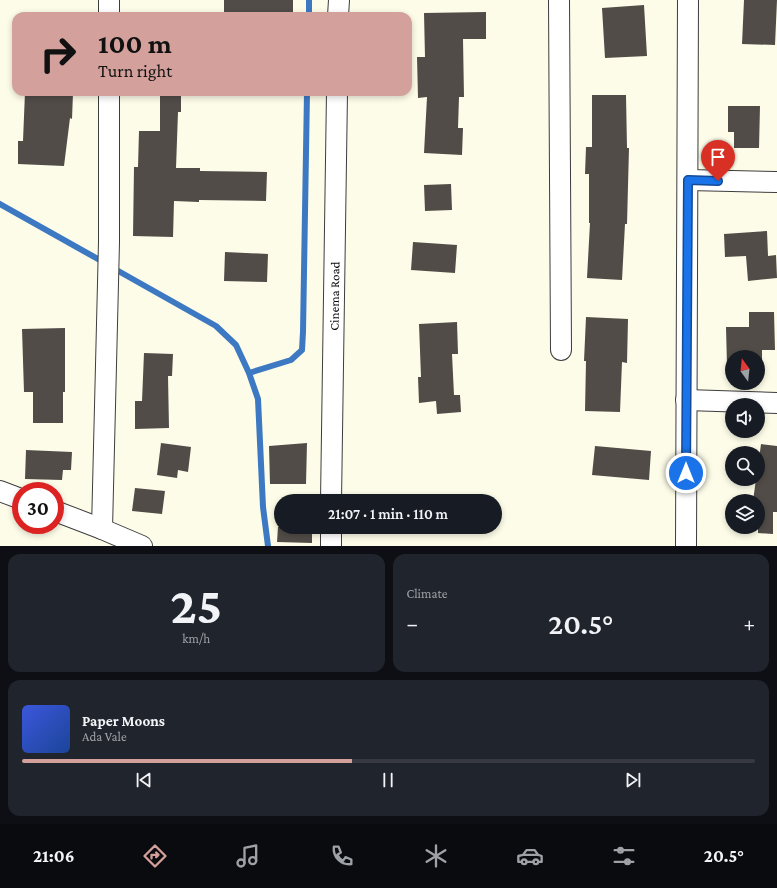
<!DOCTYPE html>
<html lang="en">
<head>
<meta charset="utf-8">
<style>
  body { margin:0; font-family:"Crimson Pro",serif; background:#20242c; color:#f1f3f6; height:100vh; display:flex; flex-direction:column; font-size:15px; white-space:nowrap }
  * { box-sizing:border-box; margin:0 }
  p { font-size:13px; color:#9ea1a6 }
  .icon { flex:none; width:22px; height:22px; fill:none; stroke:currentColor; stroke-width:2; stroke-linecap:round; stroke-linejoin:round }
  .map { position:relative; height:546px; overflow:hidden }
  .panel { display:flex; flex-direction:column; gap:8px; padding:8px; background:#0d0f14; flex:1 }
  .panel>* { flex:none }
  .top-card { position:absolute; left:12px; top:12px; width:400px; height:84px; border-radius:12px; box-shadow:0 2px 6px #0003; background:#d3a09c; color:#111; overflow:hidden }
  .needle { width:26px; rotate:345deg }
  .tools { position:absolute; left:725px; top:350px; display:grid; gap:8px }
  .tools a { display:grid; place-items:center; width:40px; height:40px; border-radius:50%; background:#171b24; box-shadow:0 2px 6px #0003; font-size:20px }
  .speed { position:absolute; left:12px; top:482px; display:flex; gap:8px; font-size:20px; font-weight:700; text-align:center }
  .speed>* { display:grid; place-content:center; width:52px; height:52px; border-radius:50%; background:#171b24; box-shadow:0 2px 6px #0003; line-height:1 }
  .speed .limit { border:6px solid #d22; background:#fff; color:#111 }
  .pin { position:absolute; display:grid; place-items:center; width:34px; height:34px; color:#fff; margin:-41px -17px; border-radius:50% 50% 50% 0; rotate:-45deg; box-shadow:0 0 4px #0007 }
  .pin .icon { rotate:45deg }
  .me { position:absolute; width:44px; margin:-22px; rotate:0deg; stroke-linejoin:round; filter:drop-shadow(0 0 3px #0008) }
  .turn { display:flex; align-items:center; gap:14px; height:84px; padding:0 20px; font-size:18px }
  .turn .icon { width:52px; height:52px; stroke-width:2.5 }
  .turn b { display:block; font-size:28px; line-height:34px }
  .big { font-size:30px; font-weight:600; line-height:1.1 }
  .panel .card { flex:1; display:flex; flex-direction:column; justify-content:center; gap:6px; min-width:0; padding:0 14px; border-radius:12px; background:#20242c }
  .panel .dial { align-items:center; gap:0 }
  .dial b { font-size:52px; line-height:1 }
  .song { display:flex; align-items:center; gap:12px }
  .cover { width:48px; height:48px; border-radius:6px; background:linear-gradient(135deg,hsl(230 70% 55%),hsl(220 70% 35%)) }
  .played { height:4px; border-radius:2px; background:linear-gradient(90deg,#d3a09c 45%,#363941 45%) }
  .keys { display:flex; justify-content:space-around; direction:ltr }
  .heat { display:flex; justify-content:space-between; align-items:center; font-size:22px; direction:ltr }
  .panel .tiles { flex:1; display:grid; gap:8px; grid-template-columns:1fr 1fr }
  .card:last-child { grid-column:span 2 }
  .trip { position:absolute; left:274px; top:494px; width:228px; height:40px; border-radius:20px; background:#171b24; box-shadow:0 2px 6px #0003; font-weight:600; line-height:40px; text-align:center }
  .menu { display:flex; height:64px; justify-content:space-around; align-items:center; background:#090b0e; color:#9ea1a6 }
  .menu .icon { width:28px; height:28px }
  .menu .active { color:#d3a09c }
  .menu b { font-size:18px; color:#f1f3f6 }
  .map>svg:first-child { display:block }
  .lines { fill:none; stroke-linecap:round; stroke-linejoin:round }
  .stream { stroke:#3d79c2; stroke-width:6 }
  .building { fill:#514c47 }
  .minor-casing { stroke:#3d3d3d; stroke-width:22 }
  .minor { stroke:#fff; stroke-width:20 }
  .route-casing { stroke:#114b97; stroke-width:10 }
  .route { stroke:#1a73e8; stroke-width:7 }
  .labels { text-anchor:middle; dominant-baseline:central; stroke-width:4; stroke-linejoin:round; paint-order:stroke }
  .street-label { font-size:13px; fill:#0a0a0a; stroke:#fff }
</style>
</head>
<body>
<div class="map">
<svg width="777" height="546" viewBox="0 0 777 546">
  <rect width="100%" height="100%" fill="#fdfce8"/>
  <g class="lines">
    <path class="stream" d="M309,16V0
      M0,204L105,263
      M113,268L216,326L236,345L249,373L258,399L263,507L268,546
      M249,373L291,360L302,350L303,332L307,92"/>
  </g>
  <path class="building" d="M224,0H293V16H224Z
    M744,0H777L775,45L742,44Z
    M644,5L647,56L605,58L602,8Z
    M486,12V39H463L464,97H459L458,128H463L462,155L424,153L427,97L418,98L417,57H425L424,13Z
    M25,92L73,93L72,119L70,118L64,166L18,164V141H23Z
    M592,95H626L627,148H629L627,224H625L622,280L587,278L590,223H589V174H585L586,147H592Z
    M160,96H181V112H178L176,168H200V171L267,172L266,201L199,200V202L174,201L173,237L133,236L134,167H138L139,131H160Z
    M728,106H760L759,148H734V132H728Z
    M451,184L452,210L425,211L424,185Z
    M767,231L768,256L776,255L777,278L748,281L746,256L725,257L724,234Z
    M413,242L457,245L455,273L411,270Z
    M225,252L268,254L267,282L224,281Z
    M749,312H774L775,350H762V366H758V357H732V366H727L726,327H749Z
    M586,317L628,319L627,363L622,362L620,412L585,411L586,361H584Z
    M457,322L458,354H452L454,395H460L461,412L437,414L436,401L419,403L418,377H421L419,324Z
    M65,328V392H63V423H33V392H24L22,329Z
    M144,353L173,354L172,376H168L169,428L135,429V401H142Z
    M161,443L191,447L188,472L178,470L177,478L157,475Z
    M307,443L306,484H270L269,446Z
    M761,444L777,446V512H773V534L758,533V501H753L756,479H758V467Z
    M595,446L651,451L649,480L592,475Z
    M26,450L72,452L71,470H63L62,480L25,479Z
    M135,488L165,491L162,514L132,511Z
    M278,527H312V543L277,542Z"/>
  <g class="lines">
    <defs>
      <g id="minor">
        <path d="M559,0L561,350"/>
        <path d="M109,16V0"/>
        <path d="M338,16L339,0"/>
        <path d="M688,180L777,182"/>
        <path d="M686,400L777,403"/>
        <path d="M0,491L21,499"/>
        <path id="s1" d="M331,501L337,92"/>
        <path d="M55,511L102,529L142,546"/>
        <path d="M102,529L109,242V92"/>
        <path d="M331,546V527"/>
        <path d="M686,546L688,0"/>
      </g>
    </defs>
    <use href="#minor" class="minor-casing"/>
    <use href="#minor" class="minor"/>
  </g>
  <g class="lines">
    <defs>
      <path id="route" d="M686,473L688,180L718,181"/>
    </defs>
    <use href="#route" class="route-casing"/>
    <use href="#route" class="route"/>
  </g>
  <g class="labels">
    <g class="street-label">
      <text stroke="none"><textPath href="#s1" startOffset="205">Cinema Road</textPath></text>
    </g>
  </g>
</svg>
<div class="tools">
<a><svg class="needle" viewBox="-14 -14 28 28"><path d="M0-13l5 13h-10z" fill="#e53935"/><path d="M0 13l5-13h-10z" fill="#9ea1a6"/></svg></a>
<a><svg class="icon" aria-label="sound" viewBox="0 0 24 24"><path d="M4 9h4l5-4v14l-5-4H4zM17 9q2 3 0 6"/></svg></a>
<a><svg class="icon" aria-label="search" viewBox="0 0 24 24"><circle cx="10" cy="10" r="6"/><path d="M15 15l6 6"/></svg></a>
<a><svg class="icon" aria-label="layers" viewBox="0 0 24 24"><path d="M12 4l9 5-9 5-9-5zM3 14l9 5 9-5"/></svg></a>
</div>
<div class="speed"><div class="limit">30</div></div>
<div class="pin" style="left:718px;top:181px;background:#d93025"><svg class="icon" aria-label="arrive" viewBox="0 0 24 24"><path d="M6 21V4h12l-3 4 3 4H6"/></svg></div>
<svg class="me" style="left:686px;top:473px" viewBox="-20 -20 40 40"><circle r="17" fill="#1a73e8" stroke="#fff" stroke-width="3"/><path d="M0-11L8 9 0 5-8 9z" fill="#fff"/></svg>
<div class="trip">21:07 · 1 min · 110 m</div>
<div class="top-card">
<div class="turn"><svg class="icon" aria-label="right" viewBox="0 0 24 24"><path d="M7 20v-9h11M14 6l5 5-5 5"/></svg><div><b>100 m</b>Turn right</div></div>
</div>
</div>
<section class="panel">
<div class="tiles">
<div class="card dial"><b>25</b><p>km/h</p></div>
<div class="card"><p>Climate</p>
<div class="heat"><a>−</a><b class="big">20.5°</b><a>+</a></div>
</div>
<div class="card">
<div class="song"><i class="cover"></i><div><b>Paper Moons</b><p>Ada Vale</p></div></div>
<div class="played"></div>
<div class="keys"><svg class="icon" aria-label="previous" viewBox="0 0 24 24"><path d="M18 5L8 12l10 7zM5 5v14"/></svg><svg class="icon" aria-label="pause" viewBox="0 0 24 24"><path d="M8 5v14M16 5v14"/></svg><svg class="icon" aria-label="next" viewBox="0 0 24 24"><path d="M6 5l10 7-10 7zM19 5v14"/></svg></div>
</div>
</div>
</section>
<nav class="menu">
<b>21:06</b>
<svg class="icon active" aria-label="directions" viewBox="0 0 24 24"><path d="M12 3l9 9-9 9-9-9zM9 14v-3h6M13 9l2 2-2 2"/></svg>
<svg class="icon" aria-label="music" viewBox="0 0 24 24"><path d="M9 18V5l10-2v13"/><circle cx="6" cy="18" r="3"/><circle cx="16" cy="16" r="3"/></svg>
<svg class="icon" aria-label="phone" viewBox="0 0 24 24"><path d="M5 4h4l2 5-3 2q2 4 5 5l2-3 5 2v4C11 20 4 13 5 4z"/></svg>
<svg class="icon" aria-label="climate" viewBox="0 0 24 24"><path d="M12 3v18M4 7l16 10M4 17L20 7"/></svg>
<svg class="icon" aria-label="car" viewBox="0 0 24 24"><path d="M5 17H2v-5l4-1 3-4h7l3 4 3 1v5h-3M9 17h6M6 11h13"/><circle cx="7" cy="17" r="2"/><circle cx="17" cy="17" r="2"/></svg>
<svg class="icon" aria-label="filters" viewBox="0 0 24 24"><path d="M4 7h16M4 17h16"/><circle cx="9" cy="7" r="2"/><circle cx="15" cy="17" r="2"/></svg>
<b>20.5°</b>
</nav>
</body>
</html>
